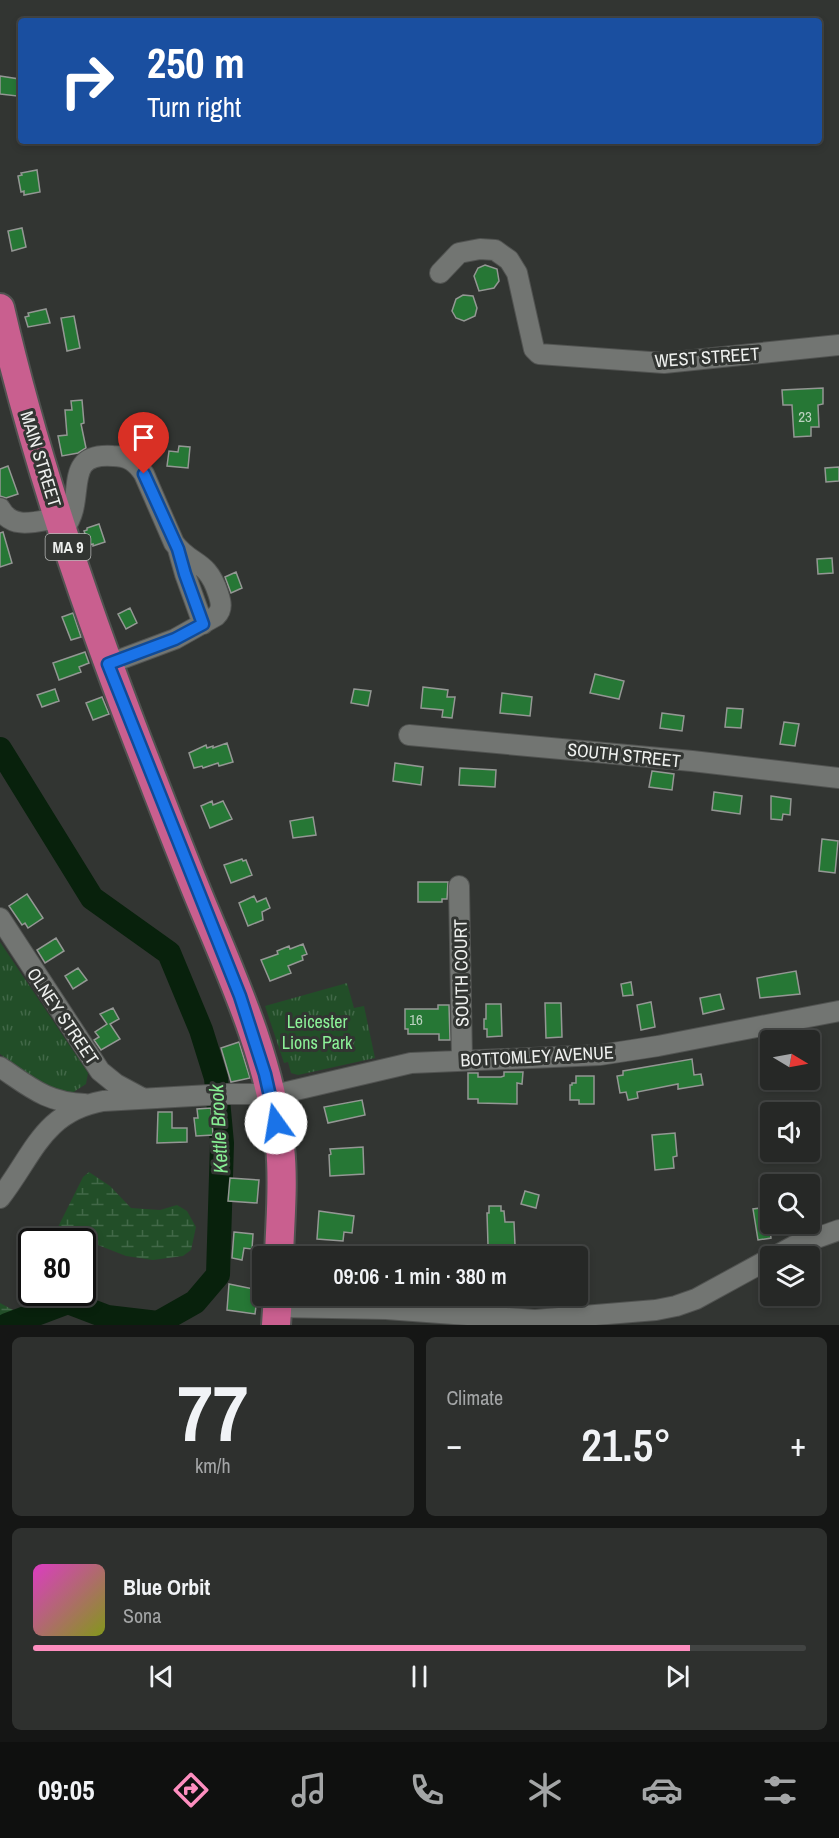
<!DOCTYPE html>
<html lang="en">
<head>
<meta charset="utf-8">
<style>
  body { margin:0; font-family:"Archivo Narrow",sans-serif; background:#2e302e; color:#f1f3f6; height:100vh; display:flex; flex-direction:column; font-size:22px; white-space:nowrap }
  * { box-sizing:border-box; margin:0 }
  p { font-size:20px; color:#a4a6a7 }
  .icon { flex:none; width:33px; height:33px; fill:none; stroke:currentColor; stroke-width:2; stroke-linecap:round; stroke-linejoin:round }
  .map { position:relative; height:1325px; overflow:hidden }
  .sheet { display:flex; flex-direction:column; gap:12px; padding:12px; background:#151615; flex:1 }
  .sheet>* { flex:none }
  .hud { position:absolute; left:18px; top:18px; width:804px; height:126px; border-radius:6px; box-shadow:0 3px 9px #0003,0 0 0 2px #424443; background:#1a4fa0; color:#fff; overflow:hidden }
  .needle { width:39px; rotate:100deg }
  .controls { position:absolute; left:760px; top:1030px; display:grid; gap:12px }
  .controls a { display:grid; place-items:center; width:60px; height:60px; border-radius:6px; background:#262826; box-shadow:0 3px 9px #0003,0 0 0 2px #424443; font-size:30px }
  .speed { position:absolute; left:18px; top:1228px; display:flex; gap:12px; font-size:30px; font-weight:700; text-align:center }
  .speed>* { display:grid; place-content:center; width:78px; height:78px; border-radius:50%; background:#262826; box-shadow:0 3px 9px #0003,0 0 0 2px #424443; line-height:1 }
  .speed .limit { border:3px solid #111; border-radius:9px; background:#fff; color:#111 }
  .pin { position:absolute; display:grid; place-items:center; width:51px; height:51px; color:#fff; margin:-62px -26px; border-radius:50% 50% 50% 0; rotate:-45deg; box-shadow:0 0 6px #0007 }
  .pin .icon { rotate:45deg }
  .me { position:absolute; width:66px; margin:-33px; rotate:347deg; stroke-linejoin:round; filter:drop-shadow(0 0 4px #0008) }
  .turn { display:flex; align-items:center; gap:21px; height:126px; padding:0 30px; font-size:27px }
  .turn .icon { width:78px; height:78px; stroke-width:2.5 }
  .turn b { display:block; font-size:42px; line-height:51px }
  .big { font-size:45px; font-weight:600; line-height:1.1 }
  .sheet .widget { flex:1; display:flex; flex-direction:column; justify-content:center; gap:9px; min-width:0; padding:0 21px; border-radius:9px; background:#2e302e }
  .sheet .dial { align-items:center; gap:0 }
  .dial b { font-size:78px; line-height:1 }
  .song { display:flex; align-items:center; gap:18px }
  .cover { width:72px; height:72px; border-radius:9px; background:linear-gradient(135deg,hsl(310 70% 55%),hsl(70 70% 35%)) }
  .played { height:6px; border-radius:3px; background:linear-gradient(90deg,#fd8ebf 85%,#424443 85%) }
  .keys { display:flex; justify-content:space-around; direction:ltr }
  .heat { display:flex; justify-content:space-between; align-items:center; font-size:33px; direction:ltr }
  .sheet .tiles { flex:1; display:grid; gap:12px; grid-template-columns:1fr 1fr }
  .widget:last-child { grid-column:span 2 }
  .trip { position:absolute; left:252px; top:1246px; width:336px; height:60px; border-radius:6px; background:#262826; box-shadow:0 3px 9px #0003,0 0 0 2px #424443; font-weight:600; line-height:60px; text-align:center }
  .menu { display:flex; height:96px; justify-content:space-around; align-items:center; background:#0f100f; color:#a4a6a7 }
  .menu .icon { width:42px; height:42px }
  .menu .current { color:#fd8ebf }
  .menu b { font-size:27px; color:#f1f3f6 }
  .map>svg:first-child { display:block }
  .wetland { fill:url(#wetland-marsh) }
  .park { fill:url(#park-tufts) }
  .lines { fill:none; stroke-linecap:round; stroke-linejoin:round }
  .river { stroke:#08210c; stroke-width:24 }
  .building { fill:#267735; stroke:#949794; stroke-width:1.5 }
  .minor-casing { stroke:#515351; stroke-width:22 }
  .highway-casing { stroke:#515351; stroke-width:32 }
  .minor { stroke:#727572; stroke-width:20 }
  .highway { stroke:#c95f8f; stroke-width:28 }
  .route-casing { stroke:#114b97; stroke-width:15 }
  .route { stroke:#1a73e8; stroke-width:10 }
  .labels { text-anchor:middle; dominant-baseline:central; stroke-width:6; stroke-linejoin:round; paint-order:stroke }
  .number-label { font-size:15px; fill:#bcd2c0 }
  .shield { fill:#323532; stroke:#b6b8b6; stroke-width:1.5 }
  .shield-label { font-size:16px; font-weight:bold; fill:#eef0ee }
  .street-label { font-size:18px; fill:#eef0ee; stroke:#323532 }
  .park-label { font-size:18px; fill:#8cf298; stroke:#323532 }
  .water-label { font-size:20px; font-style:italic; fill:#86ec92; stroke:#323532 }
</style>
</head>
<body>
<div class="map">
<svg width="839" height="1325" viewBox="0 0 839 1325">
  <defs>
    <pattern id="wetland-marsh" width="20" height="14" patternUnits="userSpaceOnUse" patternTransform="scale(1.5)"><rect width="20" height="14" fill="#224e28"/><path d="M1 5h8M5 5V1M11 12h8M15 12V8" fill="none" stroke="#426848"/></pattern>
    <pattern id="park-tufts" width="24" height="20" patternUnits="userSpaceOnUse" patternTransform="scale(1.5)"><rect width="24" height="20" fill="#224e28"/><path d="M3 7l-1-3M5 7V3M7 7l1-3M15 17l-1-3M17 17v-4M19 17l1-3" fill="none" stroke="#426848"/></pattern>
  </defs>
  <rect width="100%" height="100%" fill="#323532"/>
  <path class="wetland" d="M89,1172L110,1186L131,1208L160,1210L177,1205L187,1211L196,1227L191,1250L183,1256L153,1260L126,1256L57,1229L83,1177Z
    M0,1303L41,1325H0Z"/>
  <path class="park" d="M0,942L88,1073L86,1084L72,1093L51,1090L0,1054Z
    M347,983L354,1008L364,1006L375,1058L298,1075L291,1073L288,1062L284,1063L265,1006Z"/>
  <g class="lines">
    <path class="river" d="M0,749L92,898L169,953L201,1030L216,1078L222,1143L218,1275L195,1302L158,1323L107,1317L68,1302L7,1325"/>
  </g>
  <path class="building" d="M0,76L19,79L17,96L0,94Z
    M37,170L40,192L24,195V191L21,192L18,176L22,175L21,173Z
    M22,228L26,247L12,251L8,231Z
    M485,265L497,269L499,281L494,288L479,291L474,276L478,268Z
    M463,295L473,296L477,308L475,316L464,321L456,318L452,311L456,299Z
    M46,309L50,323L28,327L25,317L29,316L28,313Z
    M74,316L80,348L67,351L61,318Z
    M823,388V404L818,405L819,427H811V436L794,437L792,405H783L782,390Z
    M82,400L84,423L81,424L86,448L78,453L62,456L58,436L67,435L65,410H72L71,401Z
    M179,446L190,447L188,468L167,466L169,451L178,452Z
    M8,466L18,494L6,498L0,496V469Z
    M839,467V481L826,482L825,468Z
    M99,524L105,542L93,546V544L89,545L84,531L87,530V528Z
    M3,532L12,563L0,567V533Z
    M832,558L833,573L818,574L817,559Z
    M236,572L242,588L231,593L225,577Z
    M130,608L137,623L126,629L118,614Z
    M73,613L81,637L71,640L62,617Z
    M85,652L89,663L79,667L81,672L59,680L53,663Z
    M595,674L624,681L619,699L590,693Z
    M423,687L448,690L447,697H455L452,718L442,717L443,710L421,708Z
    M55,689L59,701L42,707L37,695Z
    M354,689L371,691L368,706L351,703Z
    M502,693L532,697L530,716L500,713Z
    M102,697L109,714L93,720L86,703Z
    M727,708L743,709L741,728L725,727Z
    M662,713L684,716L682,731L660,728Z
    M784,722L799,724L795,746L780,744Z
    M227,743L233,762L219,766L218,763L203,768L202,766L194,768L189,753L206,745L207,748L213,746V748Z
    M395,763L423,767L421,785L393,781Z
    M460,768L496,770L495,787L459,785Z
    M652,771L674,774L672,790L649,787Z
    M714,792L742,796L740,814L712,810Z
    M771,796L791,799L790,815L783,814L782,820L771,819Z
    M212,801L213,805L223,801L232,819L210,828L201,806Z
    M313,817L316,835L293,838L290,821Z
    M822,839L838,841L835,873L819,871Z
    M242,859L243,861L246,860L252,875L231,883L224,865Z
    M418,882H448L447,899H442V902H418Z
    M27,894L43,918L28,928L25,923L22,925L9,906Z
    M254,896L257,902L266,898L270,908L262,912L263,920L248,926L239,903Z
    M56,938L64,951L45,963L37,950Z
    M303,944L307,954L302,956L303,960L288,966L291,973L270,981L261,960L278,954L277,951L289,946L290,949Z
    M78,968L87,980L73,989L65,976Z
    M796,971L800,994L760,998L757,978Z
    M631,982L633,995L623,996L621,984Z
    M720,994L724,1009L703,1014L700,998Z
    M651,1002L655,1027L641,1030L637,1005Z
    M545,1003H561L562,1037L546,1038Z
    M486,1004H501L502,1036L487,1037V1029H484V1019H486Z
    M438,1005H449L450,1040H439V1034H408V1029H405V1009H438Z
    M113,1008L119,1019L110,1024L120,1039L101,1050L94,1040L99,1037L95,1032L107,1024L100,1014Z
    M239,1042L250,1078L231,1082L221,1048Z
    M692,1059L694,1075L701,1074L703,1085L678,1089V1084L637,1092L638,1098L628,1100L626,1092L620,1093L617,1076L623,1075V1071Z
    M504,1072H523L522,1084L517,1083V1104L478,1103V1099H468V1073H478V1077H501L504,1076Z
    M576,1076H594V1104H579V1100H570V1085H572V1083H576Z
    M362,1100L365,1115L328,1123L324,1107Z
    M211,1108L213,1135L196,1136L194,1118H198L197,1109Z
    M158,1112H172V1128H187V1142L157,1143Z
    M675,1133L677,1156L673,1157L674,1168L655,1170L652,1135Z
    M363,1147L364,1174L330,1176L329,1155L331,1154L330,1149Z
    M773,1174L775,1185H764L762,1176Z
    M230,1178L259,1180L257,1203L228,1201Z
    M525,1191L539,1195L536,1208L521,1204Z
    M489,1206H501V1211H504L505,1222H514L515,1245H488L487,1213H489Z
    M767,1207L771,1238L758,1240L753,1209Z
    M319,1211L354,1216L352,1233L344,1232L343,1241L317,1239Z
    M234,1232L253,1234L252,1249L244,1248L242,1260L232,1258Z
    M229,1284L258,1290L255,1314L227,1310Z"/>
  <g class="lines">
    <defs>
      <path id="minor" d="M440,273L459,253L480,249L495,250L509,260L517,273L534,349L539,354L664,363L839,345
        M0,508C12,531 37,521 58,518
        M63,531C67,525 71,518 73,510C80,482 70,453 113,456C128,456 136,462 144,474L174,543C191,566 207,559 218,593C221,602 223,609 216,616L175,639L108,664
        M178,549L185,574L203,624
        M409,735L692,761L839,778
        M459,886L462,1059
        M0,918L100,1071L116,1084L142,1098
        M0,1067C30,1087 47,1103 85,1104
        M0,1198C34,1154 43,1112 103,1101L228,1094H256L270,1096L411,1063L600,1055L658,1046L839,1011
        M774,1257L794,1246L839,1230
        M277,1307L386,1309L535,1320L656,1310L676,1306L696,1299L771,1258"/>
      <path id="highway" d="M0,308C34,456 83,600 138,742C160,798 181,854 204,909C236,985 271,1064 280,1147C284,1183 280,1221 279,1257
        M276,1325L278,1296"/>
    </defs>
    <use href="#minor" class="minor-casing"/>
    <use href="#highway" class="highway-casing"/>
    <use href="#minor" class="minor"/>
    <use href="#highway" class="highway"/>
  </g>
  <g class="lines">
    <defs>
      <path id="route" d="M144,474L178,549L185,574L203,624L175,639L108,664L240,996L265,1074L276,1123"/>
    </defs>
    <use href="#route" class="route-casing"/>
    <use href="#route" class="route"/>
  </g>
  <g class="labels">
    <g class="number-label">
      <text x="805" y="416">23</text>
      <text x="416" y="1019">16</text>
    </g>
    <rect class="shield" x="45.5" y="534" width="45" height="26" rx="4.5"/>
    <g class="shield-label">
      <text x="68" y="547">MA 9</text>
    </g>
    <g class="street-label">
      <text transform="translate(707 357) rotate(-4)">WEST STREET</text>
      <text transform="translate(41 459) rotate(73)">MAIN STREET</text>
      <text transform="translate(624 755) rotate(6)">SOUTH STREET</text>
      <text transform="translate(461 973) rotate(-91)">SOUTH COURT</text>
      <text transform="translate(63 1016) rotate(56)">OLNEY STREET</text>
      <text transform="translate(537 1056) rotate(-3)">BOTTOMLEY AVENUE</text>
    </g>
    <g class="park-label">
      <text x="317" y="1021">Leicester<tspan x="317" dy="21">Lions Park</tspan></text>
    </g>
    <g class="water-label">
      <text transform="translate(218 1129) rotate(-93)">Kettle Brook</text>
    </g>
  </g>
</svg>
<div class="controls">
<a><svg class="needle" viewBox="-14 -14 28 28"><path d="M0-13l5 13h-10z" fill="#e53935"/><path d="M0 13l5-13h-10z" fill="#a4a6a7"/></svg></a>
<a><svg class="icon" aria-label="sound" viewBox="0 0 24 24"><path d="M4 9h4l5-4v14l-5-4H4zM17 9q2 3 0 6"/></svg></a>
<a><svg class="icon" aria-label="search" viewBox="0 0 24 24"><circle cx="10" cy="10" r="6"/><path d="M15 15l6 6"/></svg></a>
<a><svg class="icon" aria-label="layers" viewBox="0 0 24 24"><path d="M12 4l9 5-9 5-9-5zM3 14l9 5 9-5"/></svg></a>
</div>
<div class="speed"><div class="limit">80</div></div>
<div class="pin" style="left:144px;top:474px;background:#d93025"><svg class="icon" aria-label="arrive" viewBox="0 0 24 24"><path d="M6 21V4h12l-3 4 3 4H6"/></svg></div>
<svg class="me" style="left:276px;top:1123px" viewBox="-20 -20 40 40"><circle r="19" fill="#fff"/><path d="M0-13L10 11 0 6-10 11z" fill="#1a73e8"/></svg>
<div class="trip">09:06 · 1 min · 380 m</div>
<div class="hud">
<div class="turn"><svg class="icon" aria-label="right" viewBox="0 0 24 24"><path d="M7 20v-9h11M14 6l5 5-5 5"/></svg><div><b>250 m</b>Turn right</div></div>
</div>
</div>
<section class="sheet">
<div class="tiles">
<div class="widget dial"><b>77</b><p>km/h</p></div>
<div class="widget"><p>Climate</p>
<div class="heat"><a>−</a><b class="big">21.5°</b><a>+</a></div>
</div>
<div class="widget">
<div class="song"><i class="cover"></i><div><b>Blue Orbit</b><p>Sona</p></div></div>
<div class="played"></div>
<div class="keys"><svg class="icon" aria-label="previous" viewBox="0 0 24 24"><path d="M18 5L8 12l10 7zM5 5v14"/></svg><svg class="icon" aria-label="pause" viewBox="0 0 24 24"><path d="M8 5v14M16 5v14"/></svg><svg class="icon" aria-label="next" viewBox="0 0 24 24"><path d="M6 5l10 7-10 7zM19 5v14"/></svg></div>
</div>
</div>
</section>
<nav class="menu">
<b>09:05</b>
<svg class="icon current" aria-label="directions" viewBox="0 0 24 24"><path d="M12 3l9 9-9 9-9-9zM9 14v-3h6M13 9l2 2-2 2"/></svg>
<svg class="icon" aria-label="music" viewBox="0 0 24 24"><path d="M9 18V5l10-2v13"/><circle cx="6" cy="18" r="3"/><circle cx="16" cy="16" r="3"/></svg>
<svg class="icon" aria-label="phone" viewBox="0 0 24 24"><path d="M5 4h4l2 5-3 2q2 4 5 5l2-3 5 2v4C11 20 4 13 5 4z"/></svg>
<svg class="icon" aria-label="climate" viewBox="0 0 24 24"><path d="M12 3v18M4 7l16 10M4 17L20 7"/></svg>
<svg class="icon" aria-label="car" viewBox="0 0 24 24"><path d="M5 17H2v-5l4-1 3-4h7l3 4 3 1v5h-3M9 17h6M6 11h13"/><circle cx="7" cy="17" r="2"/><circle cx="17" cy="17" r="2"/></svg>
<svg class="icon" aria-label="filters" viewBox="0 0 24 24"><path d="M4 7h16M4 17h16"/><circle cx="9" cy="7" r="2"/><circle cx="15" cy="17" r="2"/></svg>
</nav>
</body>
</html>
